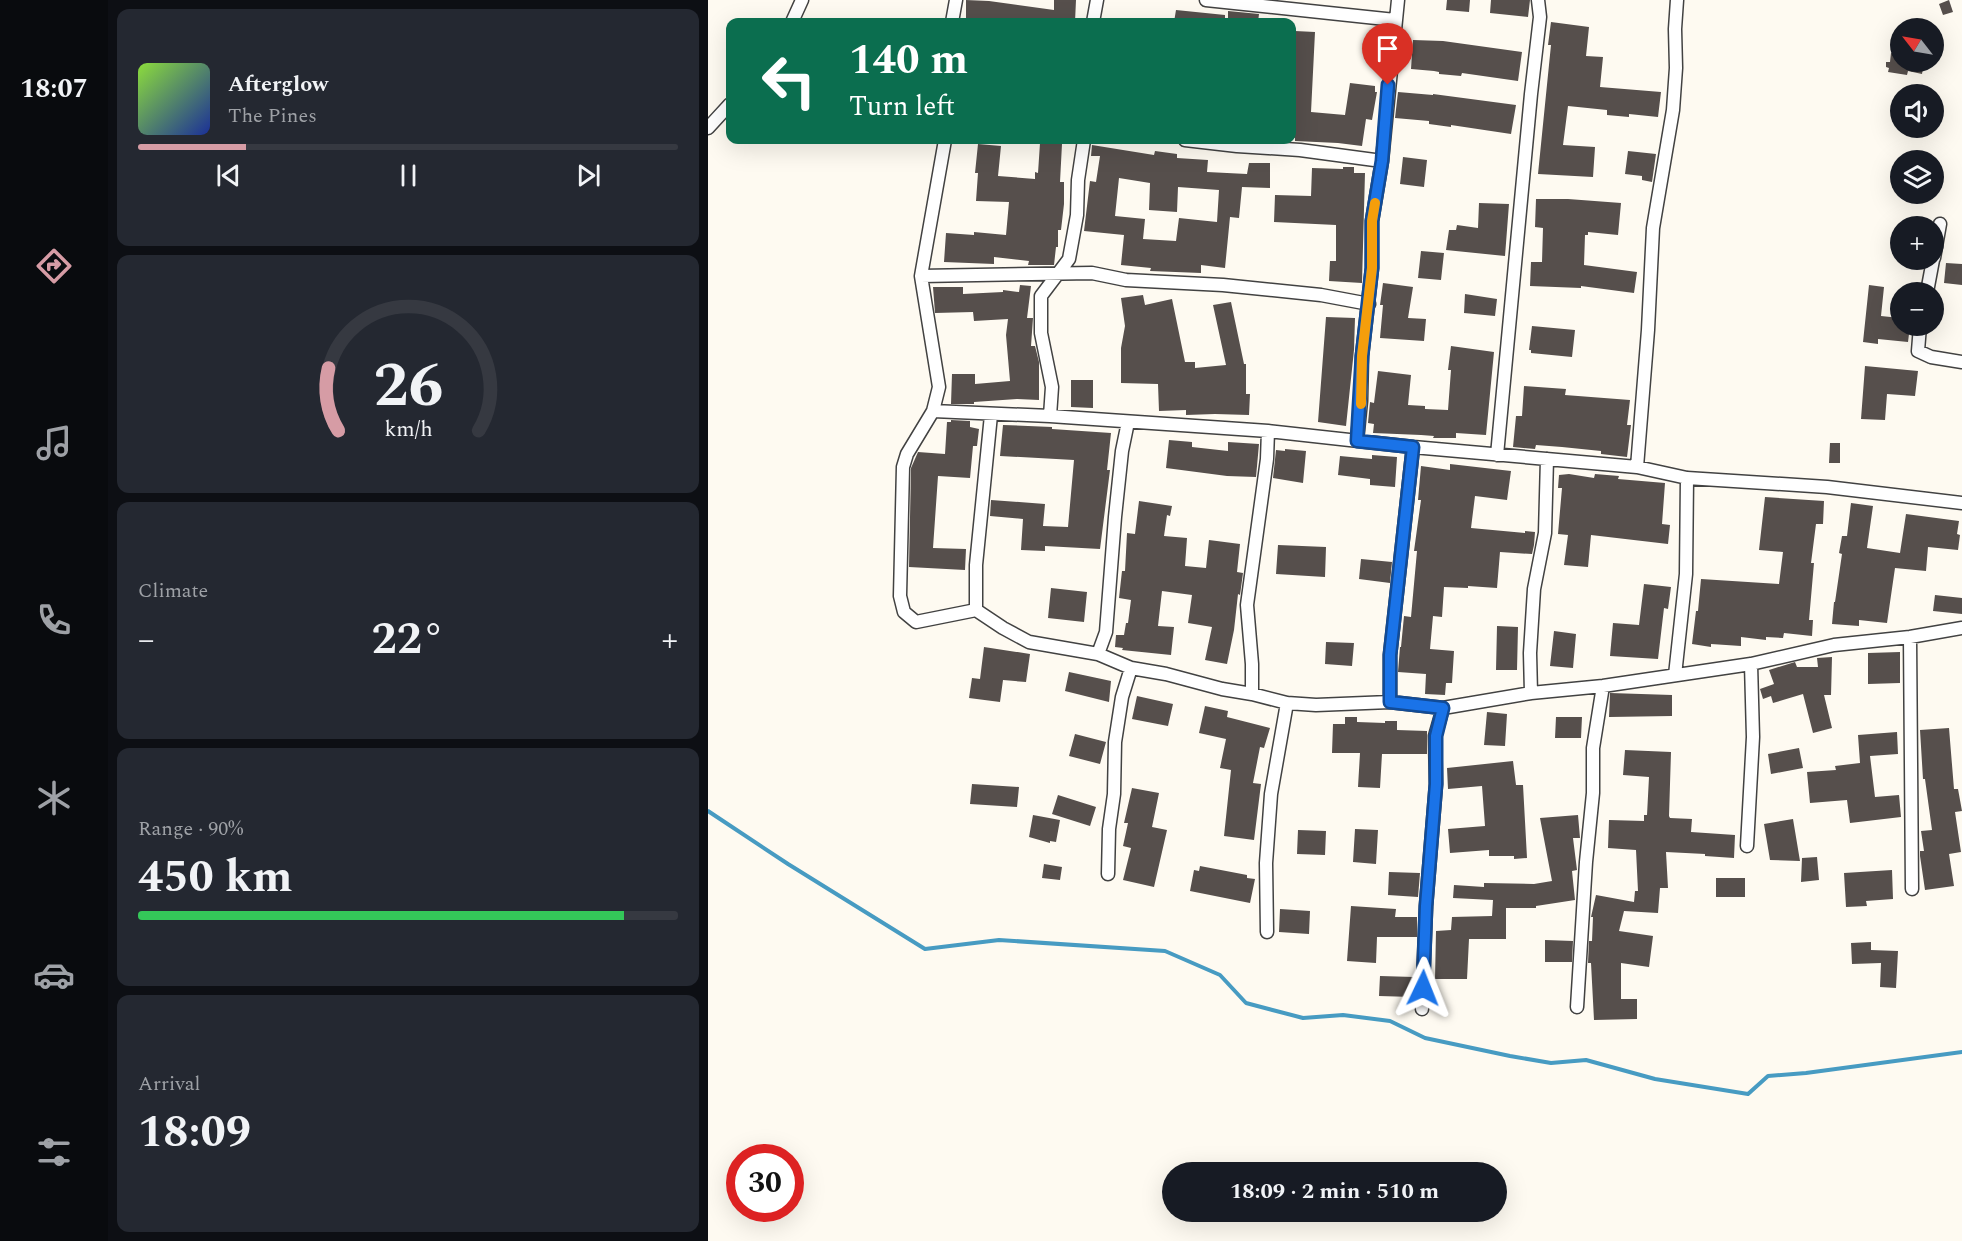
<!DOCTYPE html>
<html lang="en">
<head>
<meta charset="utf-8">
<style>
  body { margin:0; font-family:Spectral,serif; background:#242831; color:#f1f3f6; height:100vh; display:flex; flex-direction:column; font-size:22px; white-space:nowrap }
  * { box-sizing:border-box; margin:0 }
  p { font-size:20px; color:#9ea1a6 }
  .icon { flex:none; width:33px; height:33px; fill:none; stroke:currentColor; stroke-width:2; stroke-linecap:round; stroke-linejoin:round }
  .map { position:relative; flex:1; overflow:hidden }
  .drawer { display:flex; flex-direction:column; gap:9px; padding:9px; background:#0d0f14; width:600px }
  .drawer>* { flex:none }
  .hud { position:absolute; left:18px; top:18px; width:570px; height:126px; border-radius:12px; box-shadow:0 6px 24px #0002; background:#0b6e4f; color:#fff; overflow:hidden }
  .needle { width:39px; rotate:301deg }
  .buttons { position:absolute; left:1182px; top:18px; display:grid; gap:12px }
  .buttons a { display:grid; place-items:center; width:54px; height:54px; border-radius:50%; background:#171b24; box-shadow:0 6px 24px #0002; font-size:30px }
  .speed { position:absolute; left:18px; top:1144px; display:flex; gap:12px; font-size:30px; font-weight:700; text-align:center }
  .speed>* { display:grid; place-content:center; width:78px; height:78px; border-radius:50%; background:#171b24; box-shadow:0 6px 24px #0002; line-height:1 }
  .speed .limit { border:9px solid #d22; background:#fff; color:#111 }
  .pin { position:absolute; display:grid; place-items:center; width:51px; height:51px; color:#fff; margin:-62px -26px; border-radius:50% 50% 50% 0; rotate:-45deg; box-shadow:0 0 6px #0007 }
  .pin .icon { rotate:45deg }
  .me { position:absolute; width:66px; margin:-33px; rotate:2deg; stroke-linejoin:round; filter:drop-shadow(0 0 4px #0008) }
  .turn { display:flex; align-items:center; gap:21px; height:126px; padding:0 24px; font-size:27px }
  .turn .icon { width:78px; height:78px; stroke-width:2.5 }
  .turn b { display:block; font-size:42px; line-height:51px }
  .big { font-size:45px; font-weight:700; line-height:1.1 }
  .drawer .tile { flex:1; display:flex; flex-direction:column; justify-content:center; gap:9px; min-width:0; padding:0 21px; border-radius:12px; background:#242831 }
  .drawer .dial { align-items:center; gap:0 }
  .dial svg { height:156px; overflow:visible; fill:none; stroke:#363941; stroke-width:7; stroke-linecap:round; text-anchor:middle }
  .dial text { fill:#f1f3f6; stroke:none }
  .song { display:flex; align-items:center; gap:18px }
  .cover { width:72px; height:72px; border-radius:9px; background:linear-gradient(135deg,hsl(90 70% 55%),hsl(230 70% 35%)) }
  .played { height:6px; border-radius:3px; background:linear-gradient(90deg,#d69ca5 20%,#363941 20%) }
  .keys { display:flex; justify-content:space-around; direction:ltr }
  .heat { display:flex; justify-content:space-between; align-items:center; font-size:33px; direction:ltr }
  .charge { height:9px; border-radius:4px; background:linear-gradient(90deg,#34c759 90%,#363941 0) }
  .trip { position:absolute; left:454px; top:1162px; width:345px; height:60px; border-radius:30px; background:#171b24; box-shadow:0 6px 24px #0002; font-weight:700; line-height:60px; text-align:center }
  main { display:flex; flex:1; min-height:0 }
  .tab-bar { display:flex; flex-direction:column; width:108px; justify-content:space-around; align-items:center; background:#090b0e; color:#9ea1a6 }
  .tab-bar .icon { width:42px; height:42px }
  .tab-bar .on { color:#d69ca5 }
  .tab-bar b { font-size:27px; color:#f1f3f6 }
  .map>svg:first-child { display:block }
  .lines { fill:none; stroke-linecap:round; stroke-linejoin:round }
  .stream { stroke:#479bc2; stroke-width:4 }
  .building { fill:#564f4c; fill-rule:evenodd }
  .minor-casing { stroke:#424242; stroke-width:15 }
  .minor { stroke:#fff; stroke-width:12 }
  .route-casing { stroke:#114b97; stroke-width:15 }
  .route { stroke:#1a73e8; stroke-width:10 }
  .slow { stroke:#f59e0b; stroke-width:10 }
</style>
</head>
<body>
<main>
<nav class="tab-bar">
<b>18:07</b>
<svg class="icon on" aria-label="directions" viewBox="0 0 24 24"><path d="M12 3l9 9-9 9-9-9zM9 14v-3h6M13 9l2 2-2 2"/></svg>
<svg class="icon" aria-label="music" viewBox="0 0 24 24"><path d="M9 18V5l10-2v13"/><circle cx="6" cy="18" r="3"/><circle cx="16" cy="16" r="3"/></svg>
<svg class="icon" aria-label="phone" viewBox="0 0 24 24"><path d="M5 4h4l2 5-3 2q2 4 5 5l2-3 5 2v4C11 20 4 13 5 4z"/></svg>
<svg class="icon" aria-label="climate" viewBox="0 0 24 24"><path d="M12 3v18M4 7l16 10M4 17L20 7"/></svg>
<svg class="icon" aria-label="car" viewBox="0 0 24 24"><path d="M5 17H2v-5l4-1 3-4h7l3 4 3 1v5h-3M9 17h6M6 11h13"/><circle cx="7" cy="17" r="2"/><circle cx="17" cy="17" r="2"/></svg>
<svg class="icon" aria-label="filters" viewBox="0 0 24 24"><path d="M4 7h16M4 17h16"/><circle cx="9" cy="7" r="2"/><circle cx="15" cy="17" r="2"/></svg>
</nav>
<section class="drawer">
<div class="tile">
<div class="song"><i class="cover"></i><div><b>Afterglow</b><p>The Pines</p></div></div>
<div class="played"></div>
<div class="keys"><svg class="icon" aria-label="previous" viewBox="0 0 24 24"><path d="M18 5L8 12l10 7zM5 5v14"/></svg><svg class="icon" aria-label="pause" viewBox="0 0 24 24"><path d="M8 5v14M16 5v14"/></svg><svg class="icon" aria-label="next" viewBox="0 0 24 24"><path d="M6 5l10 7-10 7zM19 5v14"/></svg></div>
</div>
<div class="tile dial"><svg viewBox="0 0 100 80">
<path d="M14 69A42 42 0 1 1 86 69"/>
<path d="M14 69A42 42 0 0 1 9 37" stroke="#d69ca5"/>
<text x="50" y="56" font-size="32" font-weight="700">26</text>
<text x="50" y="72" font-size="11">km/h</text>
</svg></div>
<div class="tile"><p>Climate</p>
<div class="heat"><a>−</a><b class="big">22°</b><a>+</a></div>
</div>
<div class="tile"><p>Range · 90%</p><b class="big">450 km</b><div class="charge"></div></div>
<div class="tile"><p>Arrival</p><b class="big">18:09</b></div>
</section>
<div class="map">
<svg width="1254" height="1241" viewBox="0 0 1254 1241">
  <rect width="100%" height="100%" fill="#fefaf1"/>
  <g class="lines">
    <path class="stream" d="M0,811L80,864L217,949L291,940L457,951L512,975L538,1003L595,1018L635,1015L682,1021L717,1038L802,1056L843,1063L878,1060L947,1079L1040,1094L1060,1076L1098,1073L1254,1052"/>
  </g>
  <path class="building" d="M258,0L281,1L346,10V0H368L367,22H258Z
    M739,0H762L761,12L738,10Z
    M783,0H822L820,17L782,13Z
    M1241,0L1245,12L1235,15L1231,4Z
    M468,10L517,15V22H466Z
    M520,11L551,14L550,22H520Z
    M843,22L881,27L878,56L895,57L892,87L953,92L950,117L921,114V117L899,115V110L860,106L855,145L887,147L885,177L830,174L843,45H840Z
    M587,31L607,32L603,112L637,115L642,83L667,86V92H669L664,120L658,119L654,146L630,143L587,141V138L584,137V84Z
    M705,40L735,41L814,52L810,81L754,73L753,76L731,74V72L726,71L703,69Z
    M1183,53L1192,55V62H1216L1214,74L1200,71L1199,75L1180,72L1181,68L1178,67V62H1182Z
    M690,92L725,95V94L808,105L803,134L743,125V127L721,124V121L687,118Z
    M332,143L354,144L352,182H356V204L353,230H350V247H348L346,265H320L321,261L286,257V264L236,262L238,233L266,235V232L298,235L301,202L268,201L270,173H267L270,144L293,146L290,176L327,179V172L330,173Z
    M384,145L446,155L447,151L469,154V158L500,160L499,172L539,174L541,163H562V188L534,187L531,218L522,217L517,268L493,265V273L442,271L443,268L413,265L416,235L376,231L382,181L388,182L392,156H383ZM411,178L442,183L441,210L469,212L470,187L511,190L509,222L471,218L468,241L435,239L437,219L407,216Z
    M920,151L948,154L944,182L934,180V176L917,174Z
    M695,157L719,160L716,187L692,184Z
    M635,167H646V173H657L654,283L621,281L622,261H628V225L566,222L567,195L603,196L604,168L635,169Z
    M828,199H860L913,203L910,235L880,232V235H877L876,265L929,272L926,293L873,286V288L822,286L823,262H834L835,228L827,227Z
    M771,203L801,204L797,256L738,250L741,230H748L749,225L770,228Z
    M713,251L736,253L733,280L710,278Z
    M1238,263L1254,264V285L1236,283Z
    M675,283L705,287L700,318L718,319L716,341L672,338L675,305H672Z
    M312,285L323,286L319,318H325L323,346H327L331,362V400L309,399L266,402V404H243L244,374H267V384L302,381L298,335L300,319L266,321L265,312L227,313L225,287H255V294L295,292V290L311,292Z
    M1161,285L1176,287L1173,316L1192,318V326H1202L1200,342L1170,339V344L1155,342Z
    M757,294L789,299L787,316L756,313Z
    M435,295L437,305L464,299L477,362H487V368L518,365L505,305L523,302L536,364H538V394H542L541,415L507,414L478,415V410L451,411L450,384L413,383V348L417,326L413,298Z
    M618,317L647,318L646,350L638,426L610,422Z
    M824,326L867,330L864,357L823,353V350H821Z
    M743,346L786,352L778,435L748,433V438H725L726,436L713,435L665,433L666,424L660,423L662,402L666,403L670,371L703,375L700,405L717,406V409L740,410L743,370H740Z
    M1157,366L1210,371L1207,396L1179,394L1177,420L1153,419Z
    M363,380H385V408L363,407Z
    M816,386L858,389L857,395L922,400L919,425H923L919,457L893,454V451L854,447L828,445L827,449L805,447L808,416H814Z
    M243,420L262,421V427L271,429L269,446H265L262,478L230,476L225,548L258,549L257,570L201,567L203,468L210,452L237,454L239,422H243Z
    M295,425L344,427V429L403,433L399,470H402L392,549L337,546V551L313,550L315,519L282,516L283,500L337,504L335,526L360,527L366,460L292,456Z
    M461,440L484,442V447L520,451V442L551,444L548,477L519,476L458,468Z
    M1122,443H1132V463H1121Z
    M577,449L598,451L595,483L565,478L568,450L577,451Z
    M664,455L689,457L687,487L662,485V479L630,475L632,456L664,459Z
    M742,464L803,471L799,500L767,496L763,528L817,533V531L827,532L826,545L824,554L792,552L789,588L760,586V588L736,587L734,617L725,616L722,649L746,651L744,683H738L737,695L717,694L718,674L690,672L692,647H693L696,616L703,617L709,551H706L713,500H710L713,466L742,470Z
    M861,474L886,478L887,474L911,476L910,479L957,483L954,524L962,525L960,544L883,535L880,567L856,565L860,535L850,534L854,488H850L851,475Z
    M1057,497L1116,501L1115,524H1108L1103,563H1106L1101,620H1105L1104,636L1076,633L1075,638L1058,637V640L1033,637V646L1003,644V647L984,644L988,611H990L993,579L1071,584L1075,552L1051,550Z
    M431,501L464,506L462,516L459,515L456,536L479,538L477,566L498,568L501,540L532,544L529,572L535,573L532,595L530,594L526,630L519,664L497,660L504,627L480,623L484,595L454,591L450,626L466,627L463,655L414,650L415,648L407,647L408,635H416L418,623H420L423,600L411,598L414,571H417L419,533L427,534Z
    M1143,503L1165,506L1159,548L1192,553L1198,514L1251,521L1249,534L1252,535L1250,550L1220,547L1218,571L1187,568L1179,623L1151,620V626L1124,624L1126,602H1127L1134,554L1131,553L1134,536H1139Z
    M570,545L618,547L617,577L568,574Z
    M653,559L684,562L682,583L651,579Z
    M936,584L963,587L960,609L956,608L950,659L902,656L905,623L931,625Z
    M343,588L379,592L376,622L340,618Z
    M1227,595L1254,598V614L1225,611Z
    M789,626L810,627L809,670H788Z
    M846,631L868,634L865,668L842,666Z
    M618,642L646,643L644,666L617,664Z
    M276,647L322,654L318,682L295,680L292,702L261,698L264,678L272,679Z
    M1192,652V683L1160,684V653Z
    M1124,657L1123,695H1116L1124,728L1105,733L1095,694L1065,703L1063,696L1055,699L1052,689L1066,684L1061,670L1087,662L1089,667H1110L1109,658Z
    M361,672L403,681L401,702L357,691Z
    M902,693L964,695V716L901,717Z
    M429,696L465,704L460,726L424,719Z
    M497,706L520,711L519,717L562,728L556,748L552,747L545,783L553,784L546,840L516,836L523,770L512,768L518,739L491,733Z
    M779,712L799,714L797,746L776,745Z
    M637,717H649V722L677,723V721H689V730L719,731V754H674L672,788L650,787L652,753H624L625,724H637Z
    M848,717H874L873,738H847Z
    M1241,728L1246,789H1250L1254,811L1247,812L1253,852L1241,854L1246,886L1217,890L1212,856V851H1216L1213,831L1224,830L1217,779H1215L1212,730Z
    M1189,732L1190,754L1162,756L1167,797L1191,795L1193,817L1142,823L1139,800L1102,803L1099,772L1128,770L1127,766L1152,763L1150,735Z
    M367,734L398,742L392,764L361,756Z
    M1091,748L1095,768L1063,774L1060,754Z
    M917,750L963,752L961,816L962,818L984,819L983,832L1027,835L1026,858L997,856V854L958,852L960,888H952L950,913L916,911L911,931L945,936L941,967L913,963V999H929V1019L886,1020L883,963H880L881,941H884L885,917H883L888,895L926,902L927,891H930L928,850L900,848L901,820L936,821V815H939L941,777L915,775Z
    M805,761L808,785H815L819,858L806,859V856H781V850L742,853L740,829L777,826L774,786L740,789L739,768Z
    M264,784L311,787L309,807L262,804Z
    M424,788L451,793L444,827L459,830L446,887L415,880L423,848L415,846L420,823H416Z
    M350,795L388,807L382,826L344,814Z
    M325,815L352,820L348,842L342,841V843L321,837Z
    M870,815L872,838H865L869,870L864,871L867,900L828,906V908H798V939H761L759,979H727L728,931L743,930L744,917L784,916L785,900L745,898L746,885L776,887V883L826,884L844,881L832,818Z
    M1085,819L1092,861L1062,860L1056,824Z
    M647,829L670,830L668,864L645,862Z
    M590,830L618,831L617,855L589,854Z
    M1109,857L1111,880L1093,882L1094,858Z
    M336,864L354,867L352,880L334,878Z
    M492,866L539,875V878L547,879L542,903L482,891L486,870L491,871Z
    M1184,870L1185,899L1158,901L1159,906L1138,907L1136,873Z
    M681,872L712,873L710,897L680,895Z
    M1008,878H1037V897H1008Z
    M643,906L688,909L687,917H709V937H669L668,963L639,961Z
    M572,909L602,911L601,934L571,932Z
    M837,940L865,941L864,962H837Z
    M1163,942V950L1190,951L1188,988L1172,987L1173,963L1144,964L1143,943Z
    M672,976L706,977L705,997L671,996Z"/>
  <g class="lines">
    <defs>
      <path id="minor" d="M498,0L687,20
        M84,22L94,0
        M244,22L248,0
        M385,22L389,0
        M0,128L22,104
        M237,140L213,276L231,387L225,411L199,454L195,467L192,596L196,612L208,622L268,610L295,628L321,642L390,654L423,668L458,674L514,689L544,694L579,703L608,705L682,702L735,708L823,693L895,686L1043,664L1126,645L1202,637L1254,628
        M477,140L529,146L592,150L674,161
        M1226,258L1232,224
        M213,276L384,273L418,280L515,285L613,295L661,304
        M1219,292L1225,260
        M1212,326L1210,351L1223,357L1254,362
        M225,411L342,416L560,431L705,447L929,467L979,478L1119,487L1254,503
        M342,416L344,387L333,333V296L361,259L369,215L370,180L376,140
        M649,441L653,401L654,356L664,268V221L674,161L690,0
        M789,455L823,94L832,17L830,0
        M929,467L940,330L945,228L965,110L968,68L967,29L969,0
        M268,610V565L283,415
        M1202,637L1204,889
        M390,654L398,632L407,517L414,451L420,422
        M967,675L978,574L979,478
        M823,693L822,653L826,589L837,533L839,459
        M544,694V664L539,605L559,459L560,431
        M682,702V655L705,447
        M1039,846L1045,737L1043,664
        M400,874L401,829L406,794L407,742L414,697L423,668
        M559,932L558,863L563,794L579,703
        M869,1007L878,862L885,793V748L895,686
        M714,1009L718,906L728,784L727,736L735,708"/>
    </defs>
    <use href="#minor" class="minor-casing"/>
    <use href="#minor" class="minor"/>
  </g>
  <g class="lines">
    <defs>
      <path id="route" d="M680,85L674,161L664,221V268L654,356L649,441L705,447L682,655V702L735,708L728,736V784L718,906L715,988"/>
    </defs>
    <use href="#route" class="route-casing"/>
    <use href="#route" class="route"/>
    <path class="slow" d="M653,404L654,356L664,268V221L667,203"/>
  </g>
</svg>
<div class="buttons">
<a><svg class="needle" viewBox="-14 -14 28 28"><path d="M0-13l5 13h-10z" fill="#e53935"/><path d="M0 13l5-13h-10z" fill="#9ea1a6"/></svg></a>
<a><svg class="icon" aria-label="sound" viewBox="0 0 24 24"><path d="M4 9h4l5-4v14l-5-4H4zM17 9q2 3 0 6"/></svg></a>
<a><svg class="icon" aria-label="layers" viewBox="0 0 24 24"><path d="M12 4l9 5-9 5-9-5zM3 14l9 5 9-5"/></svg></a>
<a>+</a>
<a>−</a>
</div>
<div class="speed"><div class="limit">30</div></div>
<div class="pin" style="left:680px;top:85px;background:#d93025"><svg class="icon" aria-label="arrive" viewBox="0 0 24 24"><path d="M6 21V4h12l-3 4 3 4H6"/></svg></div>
<svg class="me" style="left:715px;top:988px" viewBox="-20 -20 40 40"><path d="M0-17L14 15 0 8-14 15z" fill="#1a73e8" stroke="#fff" stroke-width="4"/></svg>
<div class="trip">18:09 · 2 min · 510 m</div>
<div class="hud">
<div class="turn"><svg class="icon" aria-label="left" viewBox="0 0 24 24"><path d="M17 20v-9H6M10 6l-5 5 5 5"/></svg><div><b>140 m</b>Turn left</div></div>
</div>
</div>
</main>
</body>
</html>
